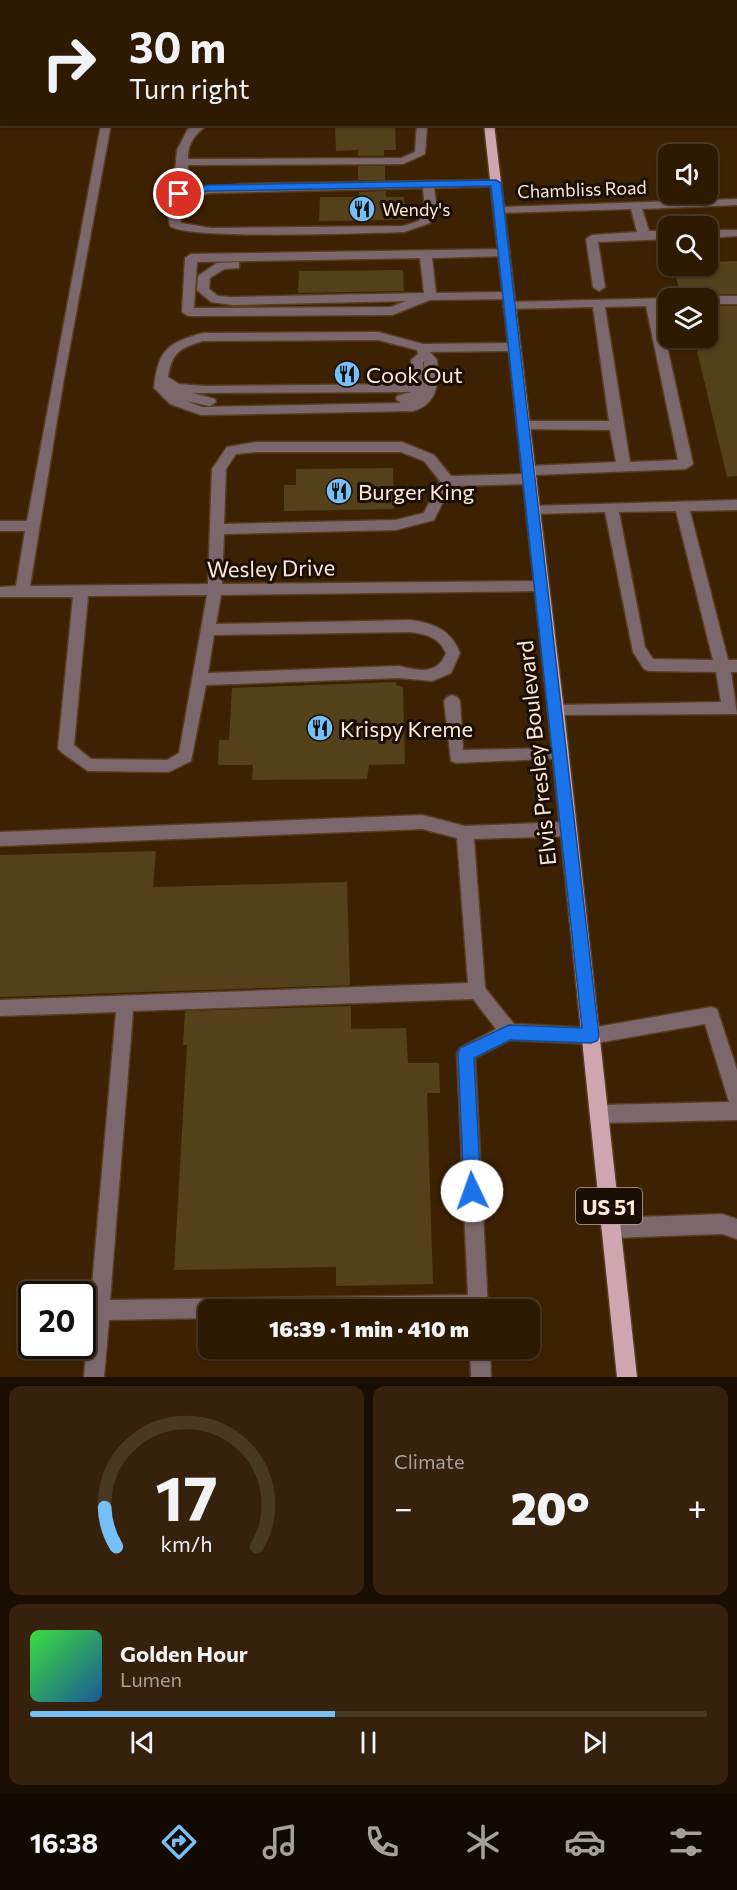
<!DOCTYPE html>
<html lang="en">
<head>
<meta charset="utf-8">
<style>
  body { margin:0; font-family:Commissioner,sans-serif; background:#36220c; color:#f1f3f6; height:100vh; display:flex; flex-direction:column; font-size:22px; white-space:nowrap }
  * { box-sizing:border-box; margin:0 }
  p { font-size:20px; color:#a7a099 }
  .icon { flex:none; width:33px; height:33px; fill:none; stroke:currentColor; stroke-width:2; stroke-linecap:round; stroke-linejoin:round }
  .map { position:relative; height:1377px; overflow:hidden }
  .drawer { display:flex; flex-direction:column; gap:9px; padding:9px; background:#190e01; flex:1 }
  .drawer>* { flex:none }
  .hud { position:absolute; left:0px; top:0px; width:738px; height:126px; box-shadow:0 2px 4px #0004,0 0 0 2px #493824; background:#2e1902; color:#f1f3f6; overflow:hidden }
  .controls { position:absolute; left:658px; top:144px; display:grid; gap:12px }
  .controls a { display:grid; place-items:center; width:60px; height:60px; border-radius:12px; background:#2e1902; box-shadow:0 2px 4px #0004,0 0 0 2px #493824; font-size:30px }
  .speed { position:absolute; left:18px; top:1281px; display:flex; gap:12px; font-size:30px; font-weight:700; text-align:center }
  .speed>* { display:grid; place-content:center; width:78px; height:78px; border-radius:50%; background:#2e1902; box-shadow:0 2px 4px #0004,0 0 0 2px #493824; line-height:1 }
  .speed .limit { border:3px solid #111; border-radius:9px; background:#fff; color:#111 }
  .pin { position:absolute; display:grid; place-items:center; width:51px; height:51px; color:#fff; margin:-26px; border:3px solid #fff; border-radius:50%; box-shadow:0 2px 6px #0007 }
  .me { position:absolute; width:66px; margin:-33px; rotate:357deg; stroke-linejoin:round; filter:drop-shadow(0 0 4px #0008) }
  .turn { display:flex; align-items:center; gap:21px; height:126px; padding:0 30px; font-size:27px }
  .turn .icon { width:78px; height:78px; stroke-width:2.5 }
  .turn b { display:block; font-size:42px; line-height:51px }
  .big { font-size:45px; font-weight:800; line-height:1.1 }
  .drawer .tile { flex:1; display:flex; flex-direction:column; justify-content:center; gap:9px; min-width:0; padding:0 21px; border-radius:12px; background:#36220c }
  .drawer .dial { align-items:center; gap:0 }
  .dial svg { height:156px; overflow:visible; fill:none; stroke:#493824; stroke-width:7; stroke-linecap:round; text-anchor:middle }
  .dial text { fill:#f1f3f6; stroke:none }
  .song { display:flex; align-items:center; gap:18px }
  .cover { width:72px; height:72px; border-radius:9px; background:linear-gradient(135deg,hsl(120 70% 55%),hsl(210 70% 35%)) }
  .played { height:6px; border-radius:3px; background:linear-gradient(90deg,#77c0f7 45%,#493824 45%) }
  .keys { display:flex; justify-content:space-around; direction:ltr }
  .heat { display:flex; justify-content:space-between; align-items:center; font-size:33px; direction:ltr }
  .drawer .tiles { flex:1; display:grid; gap:9px; grid-template-columns:1fr 1fr }
  .tile:last-child { grid-column:span 2 }
  .trip { position:absolute; left:198px; top:1299px; width:342px; height:60px; border-radius:12px; background:#2e1902; box-shadow:0 2px 4px #0004,0 0 0 2px #493824; font-weight:800; line-height:60px; text-align:center }
  .tabs { display:flex; height:96px; justify-content:space-around; align-items:center; background:#120a01; color:#a7a099 }
  .tabs .icon { width:42px; height:42px }
  .tabs .on { color:#77c0f7 }
  .tabs b { font-size:27px; color:#f1f3f6 }
  .map>svg:first-child { display:block }
  .building { fill:#54411b }
  .lines { fill:none; stroke-linecap:round; stroke-linejoin:round }
  .minor-casing { stroke:#583d21; stroke-width:3 }
  .major-casing { stroke:#583d21; stroke-width:3 }
  .minor { fill:#7c676c; fill-rule:evenodd }
  .major { fill:#cfa5af; fill-rule:evenodd }
  .route { fill:#1a73e8; stroke:#114b97; stroke-width:1.5 }
  .labels { text-anchor:middle; dominant-baseline:central; stroke-width:6; stroke-linejoin:round; paint-order:stroke }
  .far-street-label { font-size:18px; fill:#fce9d8; stroke:#1b0e04 }
  .far-poi-label { font-size:18px; fill:#fce9d8; stroke:#1b0e04; text-anchor:start }
  .shield { fill:#1b0e04; stroke:#b8a798; stroke-width:1.5 }
  .shield-label { font-size:21px; font-weight:bold; fill:#fce9d8 }
  .poi-label { font-size:22px; fill:#fce9d8; stroke:#1b0e04; text-anchor:start }
  .street-label { font-size:22px; fill:#fce9d8; stroke:#1b0e04 }
</style>
</head>
<body>
<div class="map">
<svg width="737" height="1377" viewBox="0 0 737 1377">
  <rect width="100%" height="100%" fill="#3d2103"/>
  <path class="building" d="M362,124L395,126L396,150H384V156H358V150L336,151L335,127Z
    M358,166H385V180H358Z
    M386,191V197H404L405,220L319,221L320,197H359V192Z
    M737,261V294H708L701,298H685L683,292H680L673,266H708V262Z
    M403,270L404,291L298,293L299,271Z
    M708,306H737V476L727,477L694,338H708Z
    M393,468L394,509L284,511V485H296V469Z
    M396,682V685L403,687L405,764L369,765L367,779L252,780L253,765H218L219,740H229L232,688Z
    M156,851L153,887L347,882L350,985L0,997V855Z
    M351,1006V1029L406,1028L408,1063H439L440,1093H427L433,1284L336,1286V1267L174,1270L187,1045H183L185,1011Z"/>
  <g class="lines">
    <defs>
      <path id="minor" d="M140,0H152L153,2H141Z
        M207,0H217V2H207Z
        M406,0H416V2H406Z
        M0,77H2V83H0Z
        M101,124H111L63,384L30,586L208,584L212,469L227,447L256,442H402L434,455L451,476L525,474L522,471L529,466L616,462L610,430L524,429L518,425L524,421H609L593,307L505,309L503,306L509,302L673,298H669V305H658L693,464L686,469L534,475L537,479L530,484L451,486L434,520L396,530L224,534L222,584L542,581L549,586L542,591L221,595L216,624L410,620C434,623 451,630 460,653L451,673L432,681L399,678L206,685L191,761L169,772L88,771L61,752L58,748L73,597H0V587L16,586L25,531H0V521H27ZM646,306L678,460L630,462L605,307ZM256,452H401L424,461L440,481L424,513L396,520L224,524L226,469L236,454ZM207,595L179,753L167,760L91,759L74,745L88,596ZM410,632C426,634 439,637 446,653C438,675 418,671 399,666L208,673L214,635Z
        M194,124H208C197,133 187,142 188,159L401,158L415,152L417,124H427L425,154L403,164L188,165L185,190L243,184L496,180L502,183L496,186L434,188L437,209L430,223L404,232C370,233 187,240 170,226L167,210L173,194L177,150L188,129ZM423,188L425,209L419,221L403,226L211,228L181,223L179,210L184,197L211,193Z
        M737,199V205L642,209L649,231H669V239L598,242L605,287L599,291L593,287L586,239L592,235L637,232L631,209L499,213L493,210L499,207Z
        M708,230H737V236L708,238Z
        M504,249L510,253L508,256L432,258L436,293L512,292V298L508,299L430,300L392,315L188,316L182,312L185,258L191,254ZM420,258L424,293L232,297L218,296L209,289L210,278L224,269L239,268V262L217,263L198,276L197,290L211,302L232,305L406,301L391,307L194,308L197,262Z
        M708,296H737V304H708V298H703Z
        M378,332L423,344L515,343L521,347L515,351L430,352L437,360C439,382 438,404 413,411L201,415L170,404L154,388C158,350 167,343 203,333ZM378,340L417,350L418,354L411,360L412,384L205,386L179,384L168,377C172,352 180,348 203,341ZM424,361L425,388L423,362ZM411,392L397,396L396,399L401,403L202,407L186,401L210,406L216,402L215,399L192,393Z
        M737,500V510L690,511L728,660H737V672H731L737,714L551,715L548,711L551,707L556,705L721,702L716,672L649,671L644,669L633,652L605,512L533,514L528,512L526,509L528,506ZM676,511L713,660L653,659L645,647L619,512Z
        M452,695L457,697L460,701L463,750L561,748L566,750L569,754L566,758L456,763L451,761L444,701L447,697Z
        M422,815L465,826L568,822L574,824L576,829L574,834L568,836L474,839L485,988L514,1024L591,1028L711,1007L717,1009L737,1070V1120L599,1123L593,1120L590,1114L593,1108L599,1105L729,1102L705,1024L591,1044L510,1040L475,1058L488,1310H208V1318L109,1320L104,1377H84L116,1012L0,1016V1000L468,983L457,838L422,829L0,846V832ZM473,999L496,1029L460,1048L457,1054L468,1295L110,1300L133,1011Z
        M722,1214L737,1219V1239L722,1234L611,1238L604,1235L601,1228L604,1221L611,1218Z
        M470,1348H490L491,1377H471Z"/>
      <path id="major" d="M470,0H480V2H470Z
        M484,124H494L564,711L637,1377H617L548,711Z"/>
    </defs>
    <use href="#minor" class="minor-casing"/>
    <use href="#major" class="major-casing"/>
    <use href="#minor" class="minor"/>
    <use href="#major" class="major"/>
  </g>
  <path class="route" d="M496,180L501,183L599,1036L597,1041L591,1043L510,1040L474,1058L481,1191L478,1197L472,1199L466,1197L464,1191L458,1054L460,1048L509,1025L582,1028L491,186L207,191L179,197L174,194L207,185Z"/>
  <defs>
    <symbol id="restaurant-disc" viewBox="-11 -11 22 22"><circle r="9.5" fill="#77c0f7" stroke="#1b0e04"/><path d="M-5-6h1v4h1v-4h1v4h1v-4h1v5L-1.5 .5V6h-2V.5L-5-1ZM5-6V6H3V1.5H1.5Q1.5-4 5-6Z" fill="#111"/></symbol>
  </defs>
  <g fill-rule="evenodd">
    <use href="#restaurant-disc" x="347" y="194" width="30" height="30"/>
    <use href="#restaurant-disc" x="332" y="359" width="30" height="30"/>
    <use href="#restaurant-disc" x="324" y="476" width="30" height="30"/>
    <use href="#restaurant-disc" x="305" y="713" width="30" height="30"/>
  </g>
  <g class="labels">
    <g class="far-street-label">
      <text transform="translate(582 189) rotate(-2)">Chambliss Road</text>
    </g>
    <g class="far-poi-label">
      <text x="382" y="209">Wendy's</text>
    </g>
    <rect class="shield" x="576" y="1188" width="66" height="36" rx="4.5"/>
    <g class="shield-label">
      <text x="609" y="1206">US 51</text>
    </g>
    <g class="poi-label">
      <text x="366" y="374">Cook Out</text>
      <text x="358" y="491">Burger King</text>
      <text x="340" y="728">Krispy Kreme</text>
    </g>
    <g class="street-label">
      <text transform="translate(271 568) rotate(-1)">Wesley Drive</text>
      <text transform="translate(536 753) rotate(-96)">Elvis Presley Boulevard</text>
    </g>
  </g>
</svg>
<div class="controls">
<a><svg class="icon" aria-label="sound" viewBox="0 0 24 24"><path d="M4 9h4l5-4v14l-5-4H4zM17 9q2 3 0 6"/></svg></a>
<a><svg class="icon" aria-label="search" viewBox="0 0 24 24"><circle cx="10" cy="10" r="6"/><path d="M15 15l6 6"/></svg></a>
<a><svg class="icon" aria-label="layers" viewBox="0 0 24 24"><path d="M12 4l9 5-9 5-9-5zM3 14l9 5 9-5"/></svg></a>
</div>
<div class="speed"><div class="limit">20</div></div>
<div class="pin" style="left:179px;top:194px;background:#d93025"><svg class="icon" aria-label="arrive" viewBox="0 0 24 24"><path d="M6 21V4h12l-3 4 3 4H6"/></svg></div>
<svg class="me" style="left:472px;top:1191px" viewBox="-20 -20 40 40"><circle r="19" fill="#fff"/><path d="M0-13L10 11 0 6-10 11z" fill="#1a73e8"/></svg>
<div class="trip">16:39 · 1 min · 410 m</div>
<div class="hud">
<div class="turn"><svg class="icon" aria-label="right" viewBox="0 0 24 24"><path d="M7 20v-9h11M14 6l5 5-5 5"/></svg><div><b>30 m</b>Turn right</div></div>
</div>
</div>
<section class="drawer">
<div class="tiles">
<div class="tile dial"><svg viewBox="0 0 100 80">
<path d="M14 69A42 42 0 1 1 86 69"/>
<path d="M14 69A42 42 0 0 1 8 49" stroke="#77c0f7"/>
<text x="50" y="56" font-size="32" font-weight="700">17</text>
<text x="50" y="72" font-size="11">km/h</text>
</svg></div>
<div class="tile"><p>Climate</p>
<div class="heat"><a>−</a><b class="big">20°</b><a>+</a></div>
</div>
<div class="tile">
<div class="song"><i class="cover"></i><div><b>Golden Hour</b><p>Lumen</p></div></div>
<div class="played"></div>
<div class="keys"><svg class="icon" aria-label="previous" viewBox="0 0 24 24"><path d="M18 5L8 12l10 7zM5 5v14"/></svg><svg class="icon" aria-label="pause" viewBox="0 0 24 24"><path d="M8 5v14M16 5v14"/></svg><svg class="icon" aria-label="next" viewBox="0 0 24 24"><path d="M6 5l10 7-10 7zM19 5v14"/></svg></div>
</div>
</div>
</section>
<nav class="tabs">
<b>16:38</b>
<svg class="icon on" aria-label="directions" viewBox="0 0 24 24"><path d="M12 3l9 9-9 9-9-9zM9 14v-3h6M13 9l2 2-2 2"/></svg>
<svg class="icon" aria-label="music" viewBox="0 0 24 24"><path d="M9 18V5l10-2v13"/><circle cx="6" cy="18" r="3"/><circle cx="16" cy="16" r="3"/></svg>
<svg class="icon" aria-label="phone" viewBox="0 0 24 24"><path d="M5 4h4l2 5-3 2q2 4 5 5l2-3 5 2v4C11 20 4 13 5 4z"/></svg>
<svg class="icon" aria-label="climate" viewBox="0 0 24 24"><path d="M12 3v18M4 7l16 10M4 17L20 7"/></svg>
<svg class="icon" aria-label="car" viewBox="0 0 24 24"><path d="M5 17H2v-5l4-1 3-4h7l3 4 3 1v5h-3M9 17h6M6 11h13"/><circle cx="7" cy="17" r="2"/><circle cx="17" cy="17" r="2"/></svg>
<svg class="icon" aria-label="filters" viewBox="0 0 24 24"><path d="M4 7h16M4 17h16"/><circle cx="9" cy="7" r="2"/><circle cx="15" cy="17" r="2"/></svg>
</nav>
</body>
</html>
